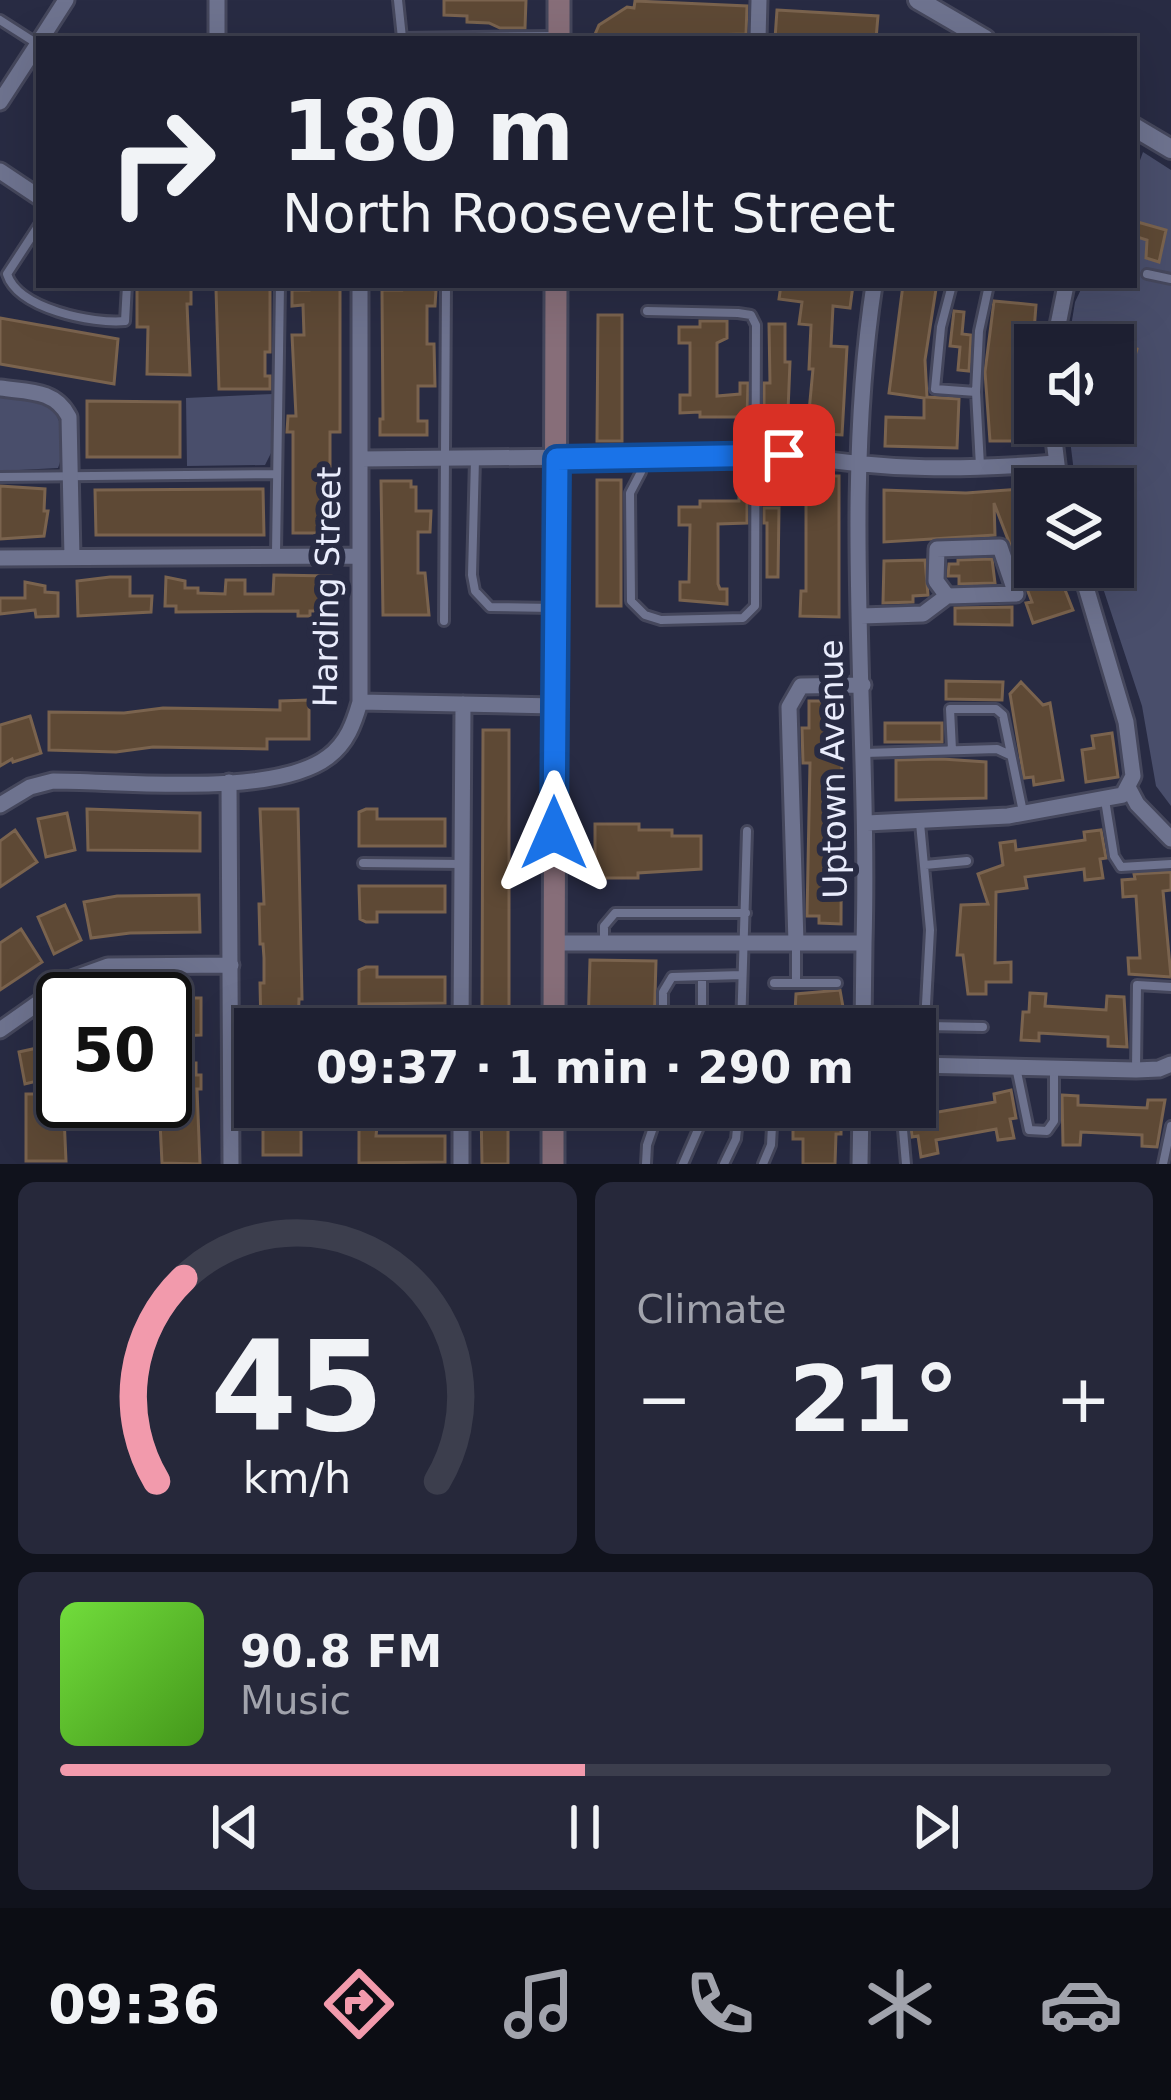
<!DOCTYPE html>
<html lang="en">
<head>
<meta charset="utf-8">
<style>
  body { margin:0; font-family:"DejaVu Sans",sans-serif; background:#26283a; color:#f1f3f6; height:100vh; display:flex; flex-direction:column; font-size:45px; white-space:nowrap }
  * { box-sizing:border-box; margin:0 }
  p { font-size:39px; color:#a1a3ac }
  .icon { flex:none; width:66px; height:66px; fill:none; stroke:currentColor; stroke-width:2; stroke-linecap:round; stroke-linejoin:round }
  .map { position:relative; height:1164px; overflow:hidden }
  .side { display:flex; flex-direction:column; gap:18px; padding:18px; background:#10121c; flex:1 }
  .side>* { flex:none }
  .banner { position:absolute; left:36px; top:36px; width:1101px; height:252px; border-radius:0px; box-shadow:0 12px 48px #0002,0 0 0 3px #3c3e4d; background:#1e2032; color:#f1f3f6; overflow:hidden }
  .controls { position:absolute; left:1014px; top:324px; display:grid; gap:24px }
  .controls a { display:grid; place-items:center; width:120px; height:120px; border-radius:0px; background:#1e2032; box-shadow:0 12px 48px #0002,0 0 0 3px #3c3e4d; font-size:60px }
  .speed { position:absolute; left:36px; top:972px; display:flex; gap:24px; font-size:60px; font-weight:700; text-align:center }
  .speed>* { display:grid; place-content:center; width:156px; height:156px; border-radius:50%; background:#1e2032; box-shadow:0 12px 48px #0002,0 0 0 3px #3c3e4d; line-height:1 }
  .speed .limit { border:6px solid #111; border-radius:18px; background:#fff; color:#111 }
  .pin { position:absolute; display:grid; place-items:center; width:102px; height:102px; color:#fff; margin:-51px; border-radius:24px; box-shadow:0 6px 18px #0006 }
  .me { position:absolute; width:132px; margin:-66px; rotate:0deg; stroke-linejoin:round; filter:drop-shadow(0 0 9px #0008) }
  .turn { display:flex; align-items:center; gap:42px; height:252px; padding:0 48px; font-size:54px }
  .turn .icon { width:156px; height:156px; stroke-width:2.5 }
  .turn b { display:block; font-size:84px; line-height:102px }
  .big { font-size:90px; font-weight:700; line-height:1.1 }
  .side .tile { flex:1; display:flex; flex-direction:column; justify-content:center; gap:18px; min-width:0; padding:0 42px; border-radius:18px; background:#26283a }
  .side .dial { align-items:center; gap:0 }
  .dial svg { height:312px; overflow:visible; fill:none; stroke:#3c3e4d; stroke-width:7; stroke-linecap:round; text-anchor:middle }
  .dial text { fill:#f1f3f6; stroke:none }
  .song { display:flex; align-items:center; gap:36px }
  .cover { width:144px; height:144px; border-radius:18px; background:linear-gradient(135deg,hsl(100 70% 55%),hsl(100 70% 35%)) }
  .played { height:12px; border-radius:6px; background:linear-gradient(90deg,#f29aac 50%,#3c3e4d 50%) }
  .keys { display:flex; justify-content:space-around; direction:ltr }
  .heat { display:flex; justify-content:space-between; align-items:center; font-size:66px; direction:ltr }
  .side .tiles { flex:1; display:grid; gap:18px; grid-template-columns:1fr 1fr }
  .tile:last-child { grid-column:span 2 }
  .trip { position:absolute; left:234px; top:1008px; width:702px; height:120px; border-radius:0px; background:#1e2032; box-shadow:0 12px 48px #0002,0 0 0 3px #3c3e4d; font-weight:700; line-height:120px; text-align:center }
  .menu { display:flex; height:192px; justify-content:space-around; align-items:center; background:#0c0d14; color:#a1a3ac }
  .menu .icon { width:84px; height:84px }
  .menu .on { color:#f29aac }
  .menu b { font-size:54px; color:#f1f3f6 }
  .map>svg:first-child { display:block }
  .green { fill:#494e6b }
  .building { fill:#5e4935; stroke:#7a634e; stroke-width:3 }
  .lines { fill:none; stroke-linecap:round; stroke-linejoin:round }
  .service-casing { stroke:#45475c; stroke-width:14 }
  .minor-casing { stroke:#45475c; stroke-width:21 }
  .tertiary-casing { stroke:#45475c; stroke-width:24 }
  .secondary-casing { stroke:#45475c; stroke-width:27 }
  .service { stroke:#6e738f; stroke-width:8 }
  .minor { stroke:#6e738f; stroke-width:15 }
  .tertiary { stroke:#6e738f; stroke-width:18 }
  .secondary { stroke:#876e79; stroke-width:21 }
  .route-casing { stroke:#114b97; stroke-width:30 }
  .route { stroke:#1a73e8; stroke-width:21 }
  .labels { text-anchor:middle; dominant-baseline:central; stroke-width:12; stroke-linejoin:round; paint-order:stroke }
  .street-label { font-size:33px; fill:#e9ecfc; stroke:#282b43 }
</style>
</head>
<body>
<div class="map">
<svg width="1171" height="1164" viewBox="0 0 1171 1164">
  <rect width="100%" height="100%" fill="#282b43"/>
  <path class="green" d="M1143,152L1171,170V806L1156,786L1142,706L1096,567H1113V489H1076L1068,423H1113V345H1068L1075,302L1083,285H1134V177Z
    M273,394L272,451L265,465L187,466L186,398Z
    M0,395C34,397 61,399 62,439C62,451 62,458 58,468L0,471Z"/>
  <path class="building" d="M444,0H526L525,28H500L489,23L467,22V16L444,15Z
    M635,1L747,6L746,34L710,35V39H593L599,25L627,7L634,8Z
    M777,10L878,16L876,39H775Z
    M1134,221L1166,230L1159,262L1146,258L1147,240L1134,236Z
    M309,285H340V432H330V533H293V432H287L288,416H296L292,335H304L303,305L292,306V290H309Z
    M781,285H853L850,308L833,306L831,346L847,347L842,435L807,433L813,369H809L811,325L799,324L802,302L779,299Z
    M903,285L936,289L925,360L927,397L959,399L957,448L885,446L886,417L924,418V398L889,393Z
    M403,286L436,290L435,306H427V344H434L435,386H418V421H427V435H380V419H383L382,290H402Z
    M191,287V304H187L190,375L147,374L148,327H137V288Z
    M270,287V352H265V376H270V389H219L216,289Z
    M994,301L1036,305L1031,370V441H990L985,372Z
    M954,311L964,312L962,334L971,335L969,371L958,370L960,347L950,346Z
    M598,315H622V441H597Z
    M0,318L118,339L114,384L0,364Z
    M700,321H727V338L717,343V396L740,394V383H748L747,417H700V412L680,413V395H690V343H679V327H700Z
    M769,324H785V362H790L787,435H769V418L764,417V383H770Z
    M1113,341L1137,349L1125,388L1113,384Z
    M87,401L180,402V457H87Z
    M818,476H839V617L800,616L801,591H806V499H802V486L818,485Z
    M597,480H621V606H597Z
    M381,481H411V487H416V511H431L430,532H418V573H425L429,615H383Z
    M0,486L45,489L44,511H48L44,536L0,539Z
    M1035,488V567H1056L1073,610L1033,623L1026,603L1032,602L994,503L995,535L884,542V490L966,493Z
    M263,489L264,535H96L95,490Z
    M739,489H747V523L718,524V584L720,589H727V604L680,600V582H689L690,525H679V507H700V501H739Z
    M764,508H779L778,577H767V523H764Z
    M992,559L995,583L959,584V576H948L949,564H958V560Z
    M925,560L928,595L913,596V602L883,603L884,561Z
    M274,575L331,576V605H321V611H310V616H298V611L176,612V606H165L166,577L185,581V588H198V593L225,594L226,580H245V594H273Z
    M110,577H130V596H152L151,612L78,616L77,581Z
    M25,582L45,586V592L58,593V616L36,617L35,610L0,614V598H25Z
    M1012,607V625L955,624V608Z
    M946,681L1003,682L1002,700L946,699Z
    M1021,682L1043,705L1050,703L1063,780L1034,785L1033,777L1024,778L1010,694Z
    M309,700V739H267V749L153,747L116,752L49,750V712L124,713L163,708L280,710V701Z
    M809,701H842L841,924L819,923V916H807L810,763H803L802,728H809Z
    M30,716L41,753L13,762L12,759L0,766V725Z
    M885,723H942V742H885Z
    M483,730H509V1021H482Z
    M1112,733L1118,777L1086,782L1082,750L1094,748L1092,736Z
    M942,759L986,762V798L896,800V760Z
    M87,809L200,813V851L88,850Z
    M260,809H298L302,999H299L298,1029H261L260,983H264V958L263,944H260L259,904H264Z
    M366,809H377V819H445V846H359V812Z
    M67,813L75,850L46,857L38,819Z
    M595,824H639V830H672V836H701V869L638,873V878H606L602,883L591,871L595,867Z
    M15,830L37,862L0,887V841Z
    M1101,830L1106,858L1100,859L1103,878L1085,880L1084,869L1025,877L1027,888L996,892L995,963L1011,962V982H986V994H968L963,955H957L961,905L988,904L978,874L1003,865L1000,843L1015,841L1016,850L1085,840L1084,832Z
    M1171,872V890L1163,891L1171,977L1129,974L1128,958H1140L1136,896L1123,897L1122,880L1135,879L1134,874Z
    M359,886H445V912H377V922H366L360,919Z
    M199,895L200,932L130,933L91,938L84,902L117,896Z
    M65,905L81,940L54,954L38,917Z
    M21,929L42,962L0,990V943Z
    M590,960L656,961L654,1029H588Z
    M366,967H377V977H445V1003L359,1004V970Z
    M840,990L843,1007H838V1029H805L806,1012H795L796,994Z
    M1030,993L1046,994L1045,1006L1106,1010L1107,996L1124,997L1127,1047L1108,1046V1037L1039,1033V1041L1021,1040L1023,1012H1029Z
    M187,994V998H201V1035L173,1036L172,995Z
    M55,1044L62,1075L25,1084L19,1052Z
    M165,1063H196V1075H201V1089H197L200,1164L162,1163L159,1101H165Z
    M1011,1090L1016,1118L1010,1119L1014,1138L998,1140L996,1129L936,1140L938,1153L921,1157L918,1136L912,1137L909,1108L926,1106L927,1114L995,1102L994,1094Z
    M26,1094H63L66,1161H26Z
    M1062,1095L1078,1096V1105L1147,1108L1148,1100H1165L1157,1147L1142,1146V1135L1081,1132L1080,1145H1063Z
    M263,1107H301V1155H263Z
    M481,1107H508V1164H482Z
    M814,1116L841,1117V1134H836L835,1164H803V1139H793V1121L813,1122Z
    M365,1126H377L376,1136H445V1162L359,1163V1129Z"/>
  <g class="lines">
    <defs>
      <path id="service" d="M398,0L402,38L554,36
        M0,20L36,43
        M39,225L7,274C18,309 93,324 125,321L127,285
        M1147,274L1171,279
        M952,285L941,327L935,389L976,392L980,466
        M976,392L979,331L989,285
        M475,459L472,575L475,591L490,607L554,608
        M641,472L630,493L631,601L645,615L661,620L743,618L755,606L756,325L751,315L738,313L647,311
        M0,477L277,474
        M276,553L280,285
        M444,621L446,285
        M952,750L950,709H996L1003,715L1023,812
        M865,753L997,749L1010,755
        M1105,800L1114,856L1121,867L1171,864
        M363,863L462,864
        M925,865L967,861
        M604,943V926L615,913H746
        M796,945V983H837
        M702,977V1029
        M774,983H796
        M362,1022L461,1023
        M926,1026L983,1027
        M663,1029V992L672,977L742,975
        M741,1029L747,831
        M1016,1067L1029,1130L1047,1131L1054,1121V1070
        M1136,1070L1137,985L1171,987
        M915,1093L922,1079L930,930L920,823
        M901,1107L906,1164
        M646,1164L647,1145L660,1107
        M683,1164L700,1125L702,1107
        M724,1164L736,1139L739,1107
        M763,1164L771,1145L773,1107
        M1163,1164L1171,1126"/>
      <path id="minor" d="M41,39L66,0
        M217,39V0
        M758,39L759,0
        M0,102L39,42
        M0,171L39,197
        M1054,345L1066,285
        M0,388C27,392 55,389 69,417L72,557
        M1052,423L1060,489
        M360,459L795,455C887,471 963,470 1055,463
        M0,558L359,556
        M861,616L923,614L947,596L1016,594L1000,547L937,549L936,581L947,596
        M360,702L555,706
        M229,782L231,1164
        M1128,787L1137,804L1171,839
        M0,805L30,787L53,781C123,781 274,798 328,757C347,743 354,723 360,702V285
        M867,823L1008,816L1123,795L1133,776L1126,722L1080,567
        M554,943H864C870,725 841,502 874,285
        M796,943L789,707L801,686L863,685
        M461,1029L463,704
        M863,1029L864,943
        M0,1030L72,979L108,966L231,965
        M915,1065L1136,1070L1159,1069L1171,1064
        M461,1164V1107
        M860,1164L861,1107"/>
      <path id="tertiary" d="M918,0L985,39
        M1134,127L1171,149"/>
      <path id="secondary" d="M559,39V0
        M554,1029L556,285
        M553,1164V1107"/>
    </defs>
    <use href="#service" class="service-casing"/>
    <use href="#minor" class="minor-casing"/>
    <use href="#tertiary" class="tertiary-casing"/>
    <use href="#secondary" class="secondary-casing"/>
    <use href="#service" class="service"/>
    <use href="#minor" class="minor"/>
    <use href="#tertiary" class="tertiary"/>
    <use href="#secondary" class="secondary"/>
  </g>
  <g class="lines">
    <defs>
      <path id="route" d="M554,833L557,459L784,455"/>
    </defs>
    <use href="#route" class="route-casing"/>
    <use href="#route" class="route"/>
  </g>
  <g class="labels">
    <g class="street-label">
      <text transform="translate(327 587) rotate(-89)">Harding Street</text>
      <text transform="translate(833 769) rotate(-91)">Uptown Avenue</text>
    </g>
  </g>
</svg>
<div class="controls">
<a><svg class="icon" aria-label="sound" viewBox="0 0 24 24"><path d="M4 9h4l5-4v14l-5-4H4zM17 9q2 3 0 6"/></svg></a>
<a><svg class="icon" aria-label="layers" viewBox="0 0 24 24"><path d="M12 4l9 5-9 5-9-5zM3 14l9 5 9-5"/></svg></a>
</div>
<div class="speed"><div class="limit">50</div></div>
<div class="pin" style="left:784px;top:455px;background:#d93025"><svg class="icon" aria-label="arrive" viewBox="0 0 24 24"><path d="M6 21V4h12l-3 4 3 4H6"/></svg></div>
<svg class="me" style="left:554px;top:833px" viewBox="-20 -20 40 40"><path d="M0-17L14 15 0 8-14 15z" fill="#1a73e8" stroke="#fff" stroke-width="4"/></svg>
<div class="trip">09:37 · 1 min · 290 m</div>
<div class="banner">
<div class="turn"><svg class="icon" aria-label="right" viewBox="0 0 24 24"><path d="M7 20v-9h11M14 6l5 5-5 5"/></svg><div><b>180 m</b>North Roosevelt Street</div></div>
</div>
</div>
<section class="side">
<div class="tiles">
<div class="tile dial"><svg viewBox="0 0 100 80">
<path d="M14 69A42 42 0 1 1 86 69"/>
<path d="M14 69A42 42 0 0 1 21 17" stroke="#f29aac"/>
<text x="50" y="56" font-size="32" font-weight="700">45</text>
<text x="50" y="72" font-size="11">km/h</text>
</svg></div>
<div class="tile"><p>Climate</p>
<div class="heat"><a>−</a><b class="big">21°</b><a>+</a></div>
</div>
<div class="tile">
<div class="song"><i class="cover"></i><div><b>90.8 FM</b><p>Music</p></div></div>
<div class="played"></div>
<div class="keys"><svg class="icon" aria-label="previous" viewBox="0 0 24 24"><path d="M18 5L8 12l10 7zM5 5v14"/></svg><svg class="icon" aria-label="pause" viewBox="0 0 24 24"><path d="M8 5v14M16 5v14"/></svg><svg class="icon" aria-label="next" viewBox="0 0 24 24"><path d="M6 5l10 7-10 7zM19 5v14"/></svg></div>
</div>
</div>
</section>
<nav class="menu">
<b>09:36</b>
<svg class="icon on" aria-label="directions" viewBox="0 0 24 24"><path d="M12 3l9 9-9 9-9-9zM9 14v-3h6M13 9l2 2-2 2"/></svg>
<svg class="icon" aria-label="music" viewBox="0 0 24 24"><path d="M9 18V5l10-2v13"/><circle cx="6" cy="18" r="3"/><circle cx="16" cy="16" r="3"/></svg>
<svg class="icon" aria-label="phone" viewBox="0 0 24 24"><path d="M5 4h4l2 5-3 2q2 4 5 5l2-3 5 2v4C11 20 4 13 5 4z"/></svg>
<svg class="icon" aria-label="climate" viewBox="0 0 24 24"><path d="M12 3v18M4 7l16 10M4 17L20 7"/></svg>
<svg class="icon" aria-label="car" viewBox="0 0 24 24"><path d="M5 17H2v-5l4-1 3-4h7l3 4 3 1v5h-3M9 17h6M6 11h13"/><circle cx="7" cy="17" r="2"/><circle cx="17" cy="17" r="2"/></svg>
</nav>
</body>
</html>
